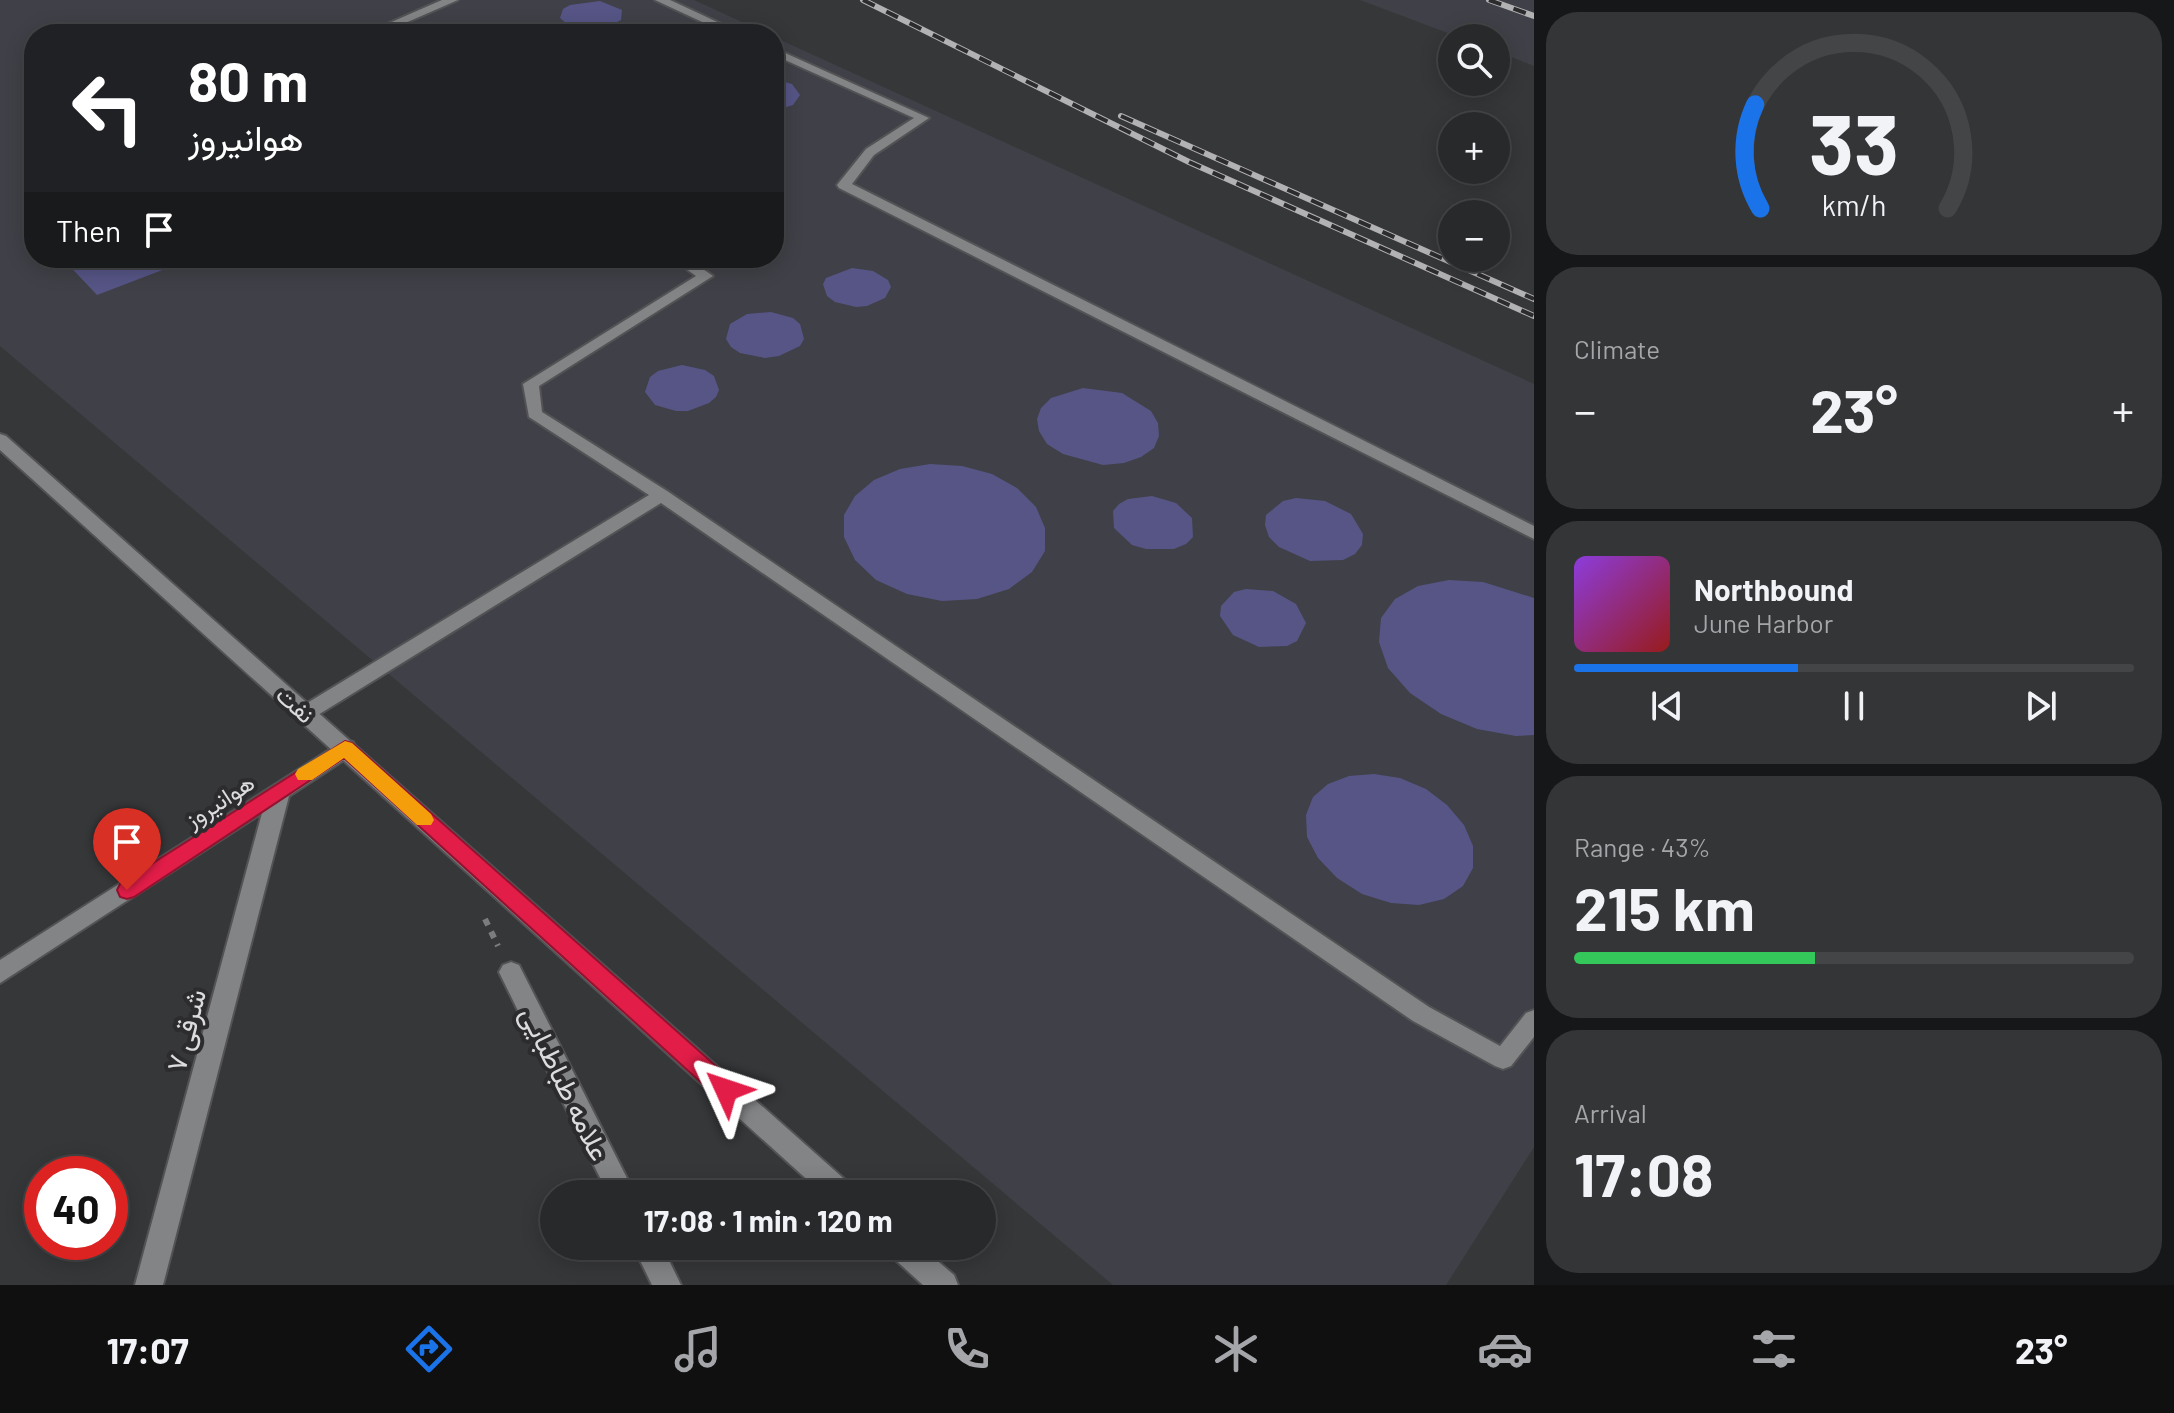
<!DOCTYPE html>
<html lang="en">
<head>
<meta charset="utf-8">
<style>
  body { margin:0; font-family:Barlow,Vazirmatn,sans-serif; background:#343537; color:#f1f3f6; height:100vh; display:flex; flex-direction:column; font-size:30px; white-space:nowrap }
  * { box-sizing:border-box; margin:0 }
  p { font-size:26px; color:#a5a6a9 }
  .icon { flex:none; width:44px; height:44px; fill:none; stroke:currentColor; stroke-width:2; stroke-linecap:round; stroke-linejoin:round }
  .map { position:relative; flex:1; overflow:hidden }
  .side { display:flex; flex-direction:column; gap:12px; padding:12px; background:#161718; width:640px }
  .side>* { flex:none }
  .hud { position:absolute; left:24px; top:24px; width:760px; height:244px; border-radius:32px; box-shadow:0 4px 20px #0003,0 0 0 2px #444547; background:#202124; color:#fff; overflow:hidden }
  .fabs { position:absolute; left:1438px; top:24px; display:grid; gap:16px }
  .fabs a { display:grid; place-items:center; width:72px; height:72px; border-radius:50%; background:#28292b; box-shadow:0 4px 20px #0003,0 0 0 2px #444547; font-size:40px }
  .speed { position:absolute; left:24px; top:1156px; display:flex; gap:16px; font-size:40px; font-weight:700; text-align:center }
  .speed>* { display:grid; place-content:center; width:104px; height:104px; border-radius:50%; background:#28292b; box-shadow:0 4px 20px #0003,0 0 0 2px #444547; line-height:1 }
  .speed .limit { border:12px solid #d22; background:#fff; color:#111 }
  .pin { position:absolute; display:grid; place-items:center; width:68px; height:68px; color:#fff; margin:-82px -34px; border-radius:50% 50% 50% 0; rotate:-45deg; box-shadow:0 0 8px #0007 }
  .pin .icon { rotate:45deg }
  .me { position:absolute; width:88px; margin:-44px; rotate:312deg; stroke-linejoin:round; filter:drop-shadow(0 0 6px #0008) }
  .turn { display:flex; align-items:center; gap:28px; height:168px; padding:0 32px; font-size:36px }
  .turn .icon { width:104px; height:104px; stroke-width:2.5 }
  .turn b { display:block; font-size:56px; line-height:68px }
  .then { display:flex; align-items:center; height:76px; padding:0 32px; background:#0003; gap:16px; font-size:30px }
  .big { font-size:60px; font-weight:700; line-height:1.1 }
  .side .widget { flex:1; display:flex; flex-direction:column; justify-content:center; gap:12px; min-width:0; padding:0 28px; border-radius:32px; background:#343537 }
  .side .dial { align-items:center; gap:0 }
  .dial svg { height:208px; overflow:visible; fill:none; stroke:#444547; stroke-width:7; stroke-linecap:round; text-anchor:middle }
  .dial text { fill:#f1f3f6; stroke:none }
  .song { display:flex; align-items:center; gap:24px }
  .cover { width:96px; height:96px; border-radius:12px; background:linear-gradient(135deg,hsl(270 70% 55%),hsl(0 70% 35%)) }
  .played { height:8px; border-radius:4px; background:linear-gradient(90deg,#1a73e8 40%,#444547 40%) }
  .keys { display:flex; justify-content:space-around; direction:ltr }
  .heat { display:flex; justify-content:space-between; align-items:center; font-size:44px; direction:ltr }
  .charge { height:12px; border-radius:6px; background:linear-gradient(90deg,#34c759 43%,#444547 0) }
  .trip { position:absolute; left:540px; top:1180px; width:456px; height:80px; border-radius:40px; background:#28292b; box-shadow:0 4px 20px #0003,0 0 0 2px #444547; font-weight:700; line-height:80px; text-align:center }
  .dock { display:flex; height:128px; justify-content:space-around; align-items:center; background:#101011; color:#a5a6a9 }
  .dock .icon { width:56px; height:56px }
  .dock .active { color:#1a73e8 }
  .dock b { font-size:36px; color:#f1f3f6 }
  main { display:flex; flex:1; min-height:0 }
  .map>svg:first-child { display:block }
  .built { fill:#404048 }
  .building { fill:#565586 }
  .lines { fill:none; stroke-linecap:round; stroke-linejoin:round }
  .service-casing { stroke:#535355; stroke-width:4 }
  .minor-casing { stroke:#535355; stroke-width:4 }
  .tertiary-casing { stroke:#535355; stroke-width:4 }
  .path { stroke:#7b7c7e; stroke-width:6; stroke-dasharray:7 7; stroke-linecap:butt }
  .service { fill:#838486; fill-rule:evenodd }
  .minor { fill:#838486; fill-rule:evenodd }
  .tertiary { fill:#838486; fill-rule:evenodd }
  .rail-casing { stroke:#b2b2b4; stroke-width:6 }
  .rail { stroke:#2c2c2f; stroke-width:4; stroke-dasharray:13; stroke-linecap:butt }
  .route { fill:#e11d48; stroke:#92132f; stroke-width:2 }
  .slow { fill:#f59e0b }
  .labels { text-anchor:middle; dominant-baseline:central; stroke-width:8; stroke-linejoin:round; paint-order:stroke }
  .street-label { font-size:24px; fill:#dcdcde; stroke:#2c2c2f }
  .near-street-label { font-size:28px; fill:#dcdcde; stroke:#2c2c2f }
</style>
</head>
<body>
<main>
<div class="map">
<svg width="1534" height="1285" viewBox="0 0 1534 1285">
  <rect width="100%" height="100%" fill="#363739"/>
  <path class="built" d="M0,0H694L768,34H34V258H774V37L1534,384V1147L1446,1285H1113L0,346Z
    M1360,0H1534V66L1496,51V38H1461Z"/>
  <path class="building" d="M600,1L622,10L621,20L607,27L587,30L569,26L560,18L563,9L570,5Z
    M774,79L792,84L800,95L793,105L774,111Z
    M62,258H194L97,295Z
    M852,268L873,271L888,280L891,287L885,298L867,306L856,307L835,302L827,296L823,284L826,278Z
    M771,312L793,318L800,324L804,339L800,346L779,356L765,358L740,353L731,347L726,339L730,324L747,314Z
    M682,365L705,370L714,376L719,390L716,397L709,403L688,411H676L655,405L645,392L650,377L658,371Z
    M1083,388L1122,393L1151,411L1158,423L1159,436L1154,448L1141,457L1124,463L1103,465L1063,454L1047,444L1039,431L1037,419L1041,408L1051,398Z
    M930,464L962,466L992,474L1017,488L1036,507L1045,528V551L1032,572L1009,589L977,599L942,601L907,594L876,580L855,560L844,537V515L855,496L874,480L900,469Z
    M1152,496L1176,503L1192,518L1193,537L1186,544L1174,549H1146L1132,545L1114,528L1113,511L1119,504L1128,499Z
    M1296,498L1325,501L1351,514L1363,534L1362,545L1355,554L1343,560L1310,561L1279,547L1269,537L1265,525L1266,515L1283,501Z
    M1449,580L1483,582L1534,598V735L1516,736L1477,729L1441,714L1410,693L1388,668L1379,642L1381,618L1395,599L1418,586Z
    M1246,589L1273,591L1296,604L1306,623L1297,641L1287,646L1259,647L1233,635L1220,616L1221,606L1234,592Z
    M1374,774L1400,778L1426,789L1447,805L1464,825L1473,846V868L1463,886L1444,899L1419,905L1391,903L1362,894L1337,878L1318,858L1307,837L1306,815L1313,797L1328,784L1349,776Z"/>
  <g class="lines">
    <defs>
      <path id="service" d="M442,0H458L380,34H364Z
        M655,0H670L743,34H728Z
        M774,48L929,118L874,155L852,184L1534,526V539L839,188L837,185L866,149L914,118L774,55Z
        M671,258H687L713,276L539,386L542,412L667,491L1429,1007L1500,1046L1526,1013L1534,1010V1037L1511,1066L1503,1069L1495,1066L1413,1021L661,503L313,718H299L297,713L299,708L649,495L529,417L523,384L696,276Z"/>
      <path id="minor" d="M345,740L353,742L356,748L353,754L289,796L163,1285H135L262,813L0,983V960Z"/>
      <path id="tertiary" d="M0,434L6,436L851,1185L855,1194H823L0,450Z
        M511,962L519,965L635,1194H608L499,972L503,965Z
        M633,1246H662L681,1285H652Z
        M886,1246H920L954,1275L958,1285H923L890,1255Z"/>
    </defs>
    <use href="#service" class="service-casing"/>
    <use href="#minor" class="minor-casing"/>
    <use href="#tertiary" class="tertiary-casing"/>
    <path class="path" d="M485,919L498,946"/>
    <use href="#service" class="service"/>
    <use href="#minor" class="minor"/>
    <use href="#tertiary" class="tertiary"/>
    <defs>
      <path id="rail" d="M863,0L1189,162L1534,316
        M1489,0L1534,16
        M1121,116L1534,299"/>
    </defs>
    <use href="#rail" class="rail-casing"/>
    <use href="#rail" class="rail"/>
  </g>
  <path class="route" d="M345,741L352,743L734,1082L737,1090L734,1097L726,1100L717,1097L344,758L134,897L127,899L120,897L117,890L120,884Z"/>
  <path class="slow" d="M345,741L352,743L431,814L434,820L431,825H417L344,758L312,780H298L295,774L298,769Z"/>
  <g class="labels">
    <g class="street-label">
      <text transform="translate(296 704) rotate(42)">نفت</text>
      <text transform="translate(219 800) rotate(-33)">هوانیروز</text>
    </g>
    <g class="near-street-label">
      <text transform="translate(185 1030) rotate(-75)">۷ شرقی</text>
      <text transform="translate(566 1083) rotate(64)">علامه طباطبایی</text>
    </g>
  </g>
</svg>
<div class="fabs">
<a><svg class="icon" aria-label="search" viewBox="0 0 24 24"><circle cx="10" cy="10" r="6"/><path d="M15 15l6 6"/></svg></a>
<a>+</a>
<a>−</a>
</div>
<div class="speed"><div class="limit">40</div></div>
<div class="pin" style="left:127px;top:890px;background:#d93025"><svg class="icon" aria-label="arrive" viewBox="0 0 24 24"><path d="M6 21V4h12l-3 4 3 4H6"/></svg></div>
<svg class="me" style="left:726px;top:1090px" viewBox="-20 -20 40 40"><path d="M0-17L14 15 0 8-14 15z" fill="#e11d48" stroke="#fff" stroke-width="4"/></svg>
<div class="trip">17:08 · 1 min · 120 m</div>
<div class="hud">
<div class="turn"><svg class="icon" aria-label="left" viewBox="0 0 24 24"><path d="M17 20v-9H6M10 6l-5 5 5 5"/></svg><div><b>80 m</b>هوانیروز</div></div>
<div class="then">Then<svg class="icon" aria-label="arrive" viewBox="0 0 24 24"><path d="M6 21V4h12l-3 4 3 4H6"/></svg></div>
</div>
</div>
<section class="side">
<div class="widget dial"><svg viewBox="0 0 100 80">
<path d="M14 69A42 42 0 1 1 86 69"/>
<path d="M14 69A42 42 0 0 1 12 29" stroke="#1a73e8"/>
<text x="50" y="56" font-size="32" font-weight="700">33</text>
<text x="50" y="72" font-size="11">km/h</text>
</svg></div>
<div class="widget"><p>Climate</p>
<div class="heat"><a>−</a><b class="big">23°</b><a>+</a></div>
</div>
<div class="widget">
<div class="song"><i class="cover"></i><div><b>Northbound</b><p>June Harbor</p></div></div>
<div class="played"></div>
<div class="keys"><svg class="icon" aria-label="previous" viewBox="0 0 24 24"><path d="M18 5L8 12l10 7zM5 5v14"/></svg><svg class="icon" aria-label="pause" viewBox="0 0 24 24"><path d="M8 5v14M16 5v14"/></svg><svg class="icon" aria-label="next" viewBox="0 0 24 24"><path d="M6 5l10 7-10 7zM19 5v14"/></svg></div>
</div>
<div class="widget"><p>Range · 43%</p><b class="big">215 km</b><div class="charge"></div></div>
<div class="widget"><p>Arrival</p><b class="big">17:08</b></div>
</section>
</main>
<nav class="dock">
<b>17:07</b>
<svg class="icon active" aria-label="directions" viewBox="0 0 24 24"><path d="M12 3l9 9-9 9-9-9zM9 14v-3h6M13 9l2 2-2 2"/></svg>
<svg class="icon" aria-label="music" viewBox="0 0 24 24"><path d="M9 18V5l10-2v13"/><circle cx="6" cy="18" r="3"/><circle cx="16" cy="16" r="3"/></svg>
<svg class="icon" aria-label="phone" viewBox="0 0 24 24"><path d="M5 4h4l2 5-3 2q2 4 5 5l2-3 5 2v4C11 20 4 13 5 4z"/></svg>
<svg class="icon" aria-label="climate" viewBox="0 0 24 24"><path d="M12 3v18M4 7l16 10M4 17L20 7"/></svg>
<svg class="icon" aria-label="car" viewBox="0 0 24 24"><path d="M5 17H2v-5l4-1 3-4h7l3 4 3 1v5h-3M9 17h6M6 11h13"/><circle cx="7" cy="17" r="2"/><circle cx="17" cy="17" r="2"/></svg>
<svg class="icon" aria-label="filters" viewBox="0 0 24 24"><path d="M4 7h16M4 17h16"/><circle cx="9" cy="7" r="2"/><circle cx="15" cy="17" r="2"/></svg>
<b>23°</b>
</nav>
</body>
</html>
